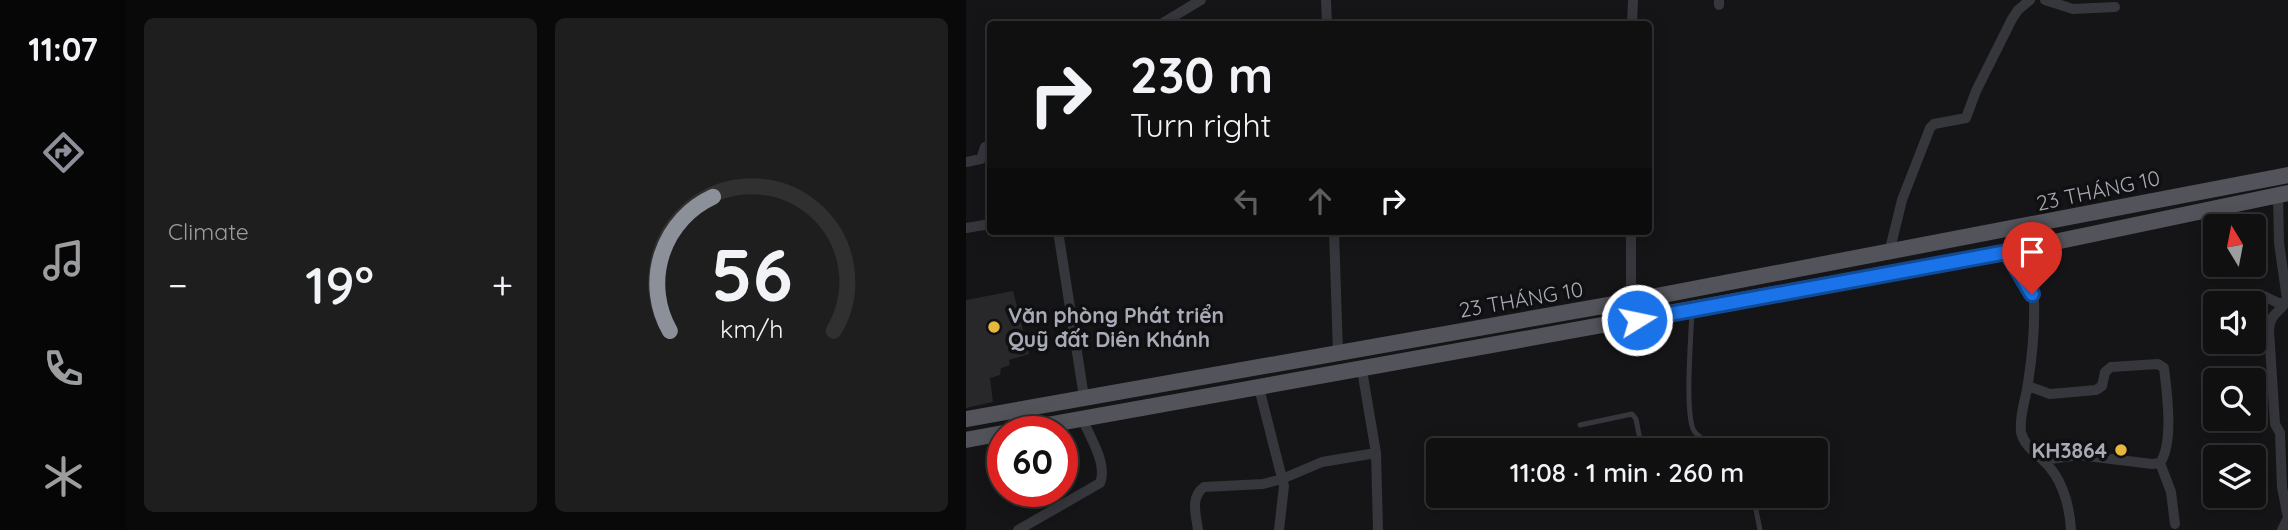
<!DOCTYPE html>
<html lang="en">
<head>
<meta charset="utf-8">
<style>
  body { margin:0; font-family:Quicksand,sans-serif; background:#1e1e1f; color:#f1f3f6; height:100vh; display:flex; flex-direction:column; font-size:26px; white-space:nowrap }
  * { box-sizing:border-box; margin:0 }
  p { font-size:23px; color:#9c9d9f }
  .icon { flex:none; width:38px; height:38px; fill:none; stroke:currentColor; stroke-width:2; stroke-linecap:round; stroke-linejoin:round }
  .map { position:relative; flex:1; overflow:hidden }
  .sheet { display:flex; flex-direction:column; gap:18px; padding:18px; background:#090909; width:840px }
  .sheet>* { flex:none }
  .banner { position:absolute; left:21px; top:21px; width:665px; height:214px; border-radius:7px; box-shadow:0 4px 18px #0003,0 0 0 2px #303031; background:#101011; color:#f1f3f6; overflow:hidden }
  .needle { width:46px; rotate:350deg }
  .tools { position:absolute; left:1237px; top:214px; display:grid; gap:14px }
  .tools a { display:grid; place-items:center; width:63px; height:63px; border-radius:7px; background:#101011; box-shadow:0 4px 18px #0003,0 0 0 2px #303031; font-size:35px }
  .speed { position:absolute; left:21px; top:416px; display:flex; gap:14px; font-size:35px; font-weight:700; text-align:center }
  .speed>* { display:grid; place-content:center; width:91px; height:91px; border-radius:50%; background:#101011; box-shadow:0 4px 18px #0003,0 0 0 2px #303031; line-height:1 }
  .speed .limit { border:10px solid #d22; background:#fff; color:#111 }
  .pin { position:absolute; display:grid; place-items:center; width:60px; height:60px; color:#fff; margin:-72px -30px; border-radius:50% 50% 50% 0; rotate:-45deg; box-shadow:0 0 7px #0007 }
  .pin .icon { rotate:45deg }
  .me { position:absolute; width:77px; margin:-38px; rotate:80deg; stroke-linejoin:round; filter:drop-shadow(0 0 5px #0008) }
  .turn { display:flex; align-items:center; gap:24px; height:147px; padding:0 28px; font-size:32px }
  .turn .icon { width:91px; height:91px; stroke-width:2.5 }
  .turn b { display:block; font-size:49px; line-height:60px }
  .lanes { display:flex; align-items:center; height:66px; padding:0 28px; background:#0003; justify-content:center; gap:35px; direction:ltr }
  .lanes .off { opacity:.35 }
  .big { font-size:52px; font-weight:600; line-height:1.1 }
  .sheet .widget { flex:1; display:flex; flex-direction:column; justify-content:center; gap:10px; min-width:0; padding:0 24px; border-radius:10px; background:#1e1e1f }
  .sheet .dial { align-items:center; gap:0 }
  .dial svg { height:182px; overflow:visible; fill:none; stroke:#303031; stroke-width:7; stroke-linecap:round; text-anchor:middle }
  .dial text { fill:#f1f3f6; stroke:none }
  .heat { display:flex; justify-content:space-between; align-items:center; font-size:38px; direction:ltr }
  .sheet .tiles { flex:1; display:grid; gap:18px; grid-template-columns:repeat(2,1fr) }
  .trip { position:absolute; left:460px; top:438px; width:402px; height:70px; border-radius:7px; background:#101011; box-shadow:0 4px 18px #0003,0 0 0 2px #303031; font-weight:600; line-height:70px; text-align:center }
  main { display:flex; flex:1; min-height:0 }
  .tabs { display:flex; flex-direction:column; width:126px; justify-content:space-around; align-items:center; background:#060607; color:#9c9d9f }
  .tabs .icon { width:49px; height:49px }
  .tabs .selected { color:#8c9099 }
  .tabs b { font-size:32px; color:#f1f3f6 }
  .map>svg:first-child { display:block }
  .building { fill:#28282b }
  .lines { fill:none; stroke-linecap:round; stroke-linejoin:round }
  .lane { stroke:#36373c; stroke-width:5 }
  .street { stroke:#36373c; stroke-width:10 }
  .primary { stroke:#53545b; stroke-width:16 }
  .route-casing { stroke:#114b97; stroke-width:18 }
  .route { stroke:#1a73e8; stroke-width:12 }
  .poi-dot { fill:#e8b83c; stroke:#101012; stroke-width:2.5 }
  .labels { text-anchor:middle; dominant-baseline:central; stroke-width:7; stroke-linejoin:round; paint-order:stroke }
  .street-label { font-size:21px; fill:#a8abb6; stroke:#101012 }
  .poi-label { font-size:21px; font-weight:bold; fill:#a8abb6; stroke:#101012; text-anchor:start }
</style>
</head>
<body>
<main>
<nav class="tabs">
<b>11:07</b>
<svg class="icon selected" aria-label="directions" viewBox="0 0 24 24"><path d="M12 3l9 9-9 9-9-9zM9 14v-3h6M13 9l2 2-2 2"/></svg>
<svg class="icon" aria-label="music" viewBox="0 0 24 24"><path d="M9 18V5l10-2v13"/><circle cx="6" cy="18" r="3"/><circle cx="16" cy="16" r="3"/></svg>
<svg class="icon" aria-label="phone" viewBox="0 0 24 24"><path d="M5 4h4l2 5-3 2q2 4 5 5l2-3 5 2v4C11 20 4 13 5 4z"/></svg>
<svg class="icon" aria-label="climate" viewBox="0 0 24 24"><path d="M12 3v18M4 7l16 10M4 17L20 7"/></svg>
</nav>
<section class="sheet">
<div class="tiles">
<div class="widget"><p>Climate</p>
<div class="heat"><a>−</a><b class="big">19°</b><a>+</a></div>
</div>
<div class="widget dial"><svg viewBox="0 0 100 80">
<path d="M14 69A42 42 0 1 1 86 69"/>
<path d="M14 69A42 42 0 0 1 33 10" stroke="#8c9099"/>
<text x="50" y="56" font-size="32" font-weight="700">56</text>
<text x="50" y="72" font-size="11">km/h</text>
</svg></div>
</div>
</section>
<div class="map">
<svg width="1322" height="530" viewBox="0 0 1322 530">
  <rect width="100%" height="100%" fill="#151517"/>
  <path class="building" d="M47,291L63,354L43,360L44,365L35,368L34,375L24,378L27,402L0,408V300Z"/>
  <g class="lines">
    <path class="lane" d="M726,312C725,336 719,409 727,429C731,438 745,444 752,450
      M614,425L666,414L670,419L676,450
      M729,450L733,436
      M787,495L794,530"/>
    <path class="street" d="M360,0L361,24
      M753,0V5
      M1079,0L1107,9L1149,7
      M195,24L235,0
      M666,24L667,0
      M0,162L15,159L19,147L24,145
      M1312,195L1313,243L1321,299C1316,313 1304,311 1303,330L1309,424L1314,433L1316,487L1322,518L1316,530
      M0,228L24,224
      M92,231L118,397
      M368,231L372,353
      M665,231V301
      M1041,252L1066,294L1068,302C1069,329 1066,357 1062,383C1060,399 1053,415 1055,432C1058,448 1076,456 1085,469C1098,485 1104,510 1105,530
      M923,253L936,200L964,128L968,124L1000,118L1010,91L1046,19L1052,10L1064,0
      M1298,296L1312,303H1322
      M396,370L410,453L412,530
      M1062,386L1084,394L1130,390L1136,386L1139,372L1145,367L1192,364L1198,368C1201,392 1208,443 1194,463L1186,464L1113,455L1077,460
      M293,388L318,486L313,530
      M1194,463L1205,492L1209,524
      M52,530L134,483C142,464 124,438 117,420
      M232,530C230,515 224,497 238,487L297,484L316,479L356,462L410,453"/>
    <path class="primary" d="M0,419L665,301L1322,175
      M43,432L1041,252L1322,193
      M0,440L37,433"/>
  </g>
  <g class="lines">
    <defs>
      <path id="route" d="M671,320L1041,252L1066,294"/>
    </defs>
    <use href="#route" class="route-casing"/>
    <use href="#route" class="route"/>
  </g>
  <g class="poi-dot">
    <circle cx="28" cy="327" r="7"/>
    <circle cx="1155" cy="450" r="7"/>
  </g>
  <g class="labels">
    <g class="street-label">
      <text transform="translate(1132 190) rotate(-12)">23 THÁNG 10</text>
      <text transform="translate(555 299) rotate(-10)">23 THÁNG 10</text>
    </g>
    <g class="poi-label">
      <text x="42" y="315">Văn phòng Phát triển<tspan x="42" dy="24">Quỹ đất Diên Khánh</tspan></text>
      <text x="1141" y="450" text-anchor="end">KH3864</text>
    </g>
  </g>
</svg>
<div class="tools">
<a><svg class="needle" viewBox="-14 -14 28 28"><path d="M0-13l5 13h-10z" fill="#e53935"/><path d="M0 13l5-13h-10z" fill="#9c9d9f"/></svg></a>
<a><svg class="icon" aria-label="sound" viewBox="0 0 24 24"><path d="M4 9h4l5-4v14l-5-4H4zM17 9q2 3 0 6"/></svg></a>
<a><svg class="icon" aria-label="search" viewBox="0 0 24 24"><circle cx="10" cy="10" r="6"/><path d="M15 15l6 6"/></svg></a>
<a><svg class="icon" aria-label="layers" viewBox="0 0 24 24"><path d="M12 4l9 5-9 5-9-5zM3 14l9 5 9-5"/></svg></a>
</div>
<div class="speed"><div class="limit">60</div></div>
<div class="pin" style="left:1066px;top:294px;background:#d93025"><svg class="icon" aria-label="arrive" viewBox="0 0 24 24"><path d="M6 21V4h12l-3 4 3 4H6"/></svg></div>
<svg class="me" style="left:671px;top:320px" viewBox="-20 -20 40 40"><circle r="17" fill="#1a73e8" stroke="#fff" stroke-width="3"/><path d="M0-11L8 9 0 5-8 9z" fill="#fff"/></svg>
<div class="trip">11:08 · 1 min · 260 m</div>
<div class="banner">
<div class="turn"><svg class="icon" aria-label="right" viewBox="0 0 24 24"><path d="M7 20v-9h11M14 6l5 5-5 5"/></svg><div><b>230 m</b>Turn right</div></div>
<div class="lanes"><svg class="icon off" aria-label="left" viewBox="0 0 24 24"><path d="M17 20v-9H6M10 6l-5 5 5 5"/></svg><svg class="icon off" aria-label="ahead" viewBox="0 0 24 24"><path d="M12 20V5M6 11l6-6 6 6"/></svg><svg class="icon" aria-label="right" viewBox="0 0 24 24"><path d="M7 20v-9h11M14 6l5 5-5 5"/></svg></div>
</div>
</div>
</main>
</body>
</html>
